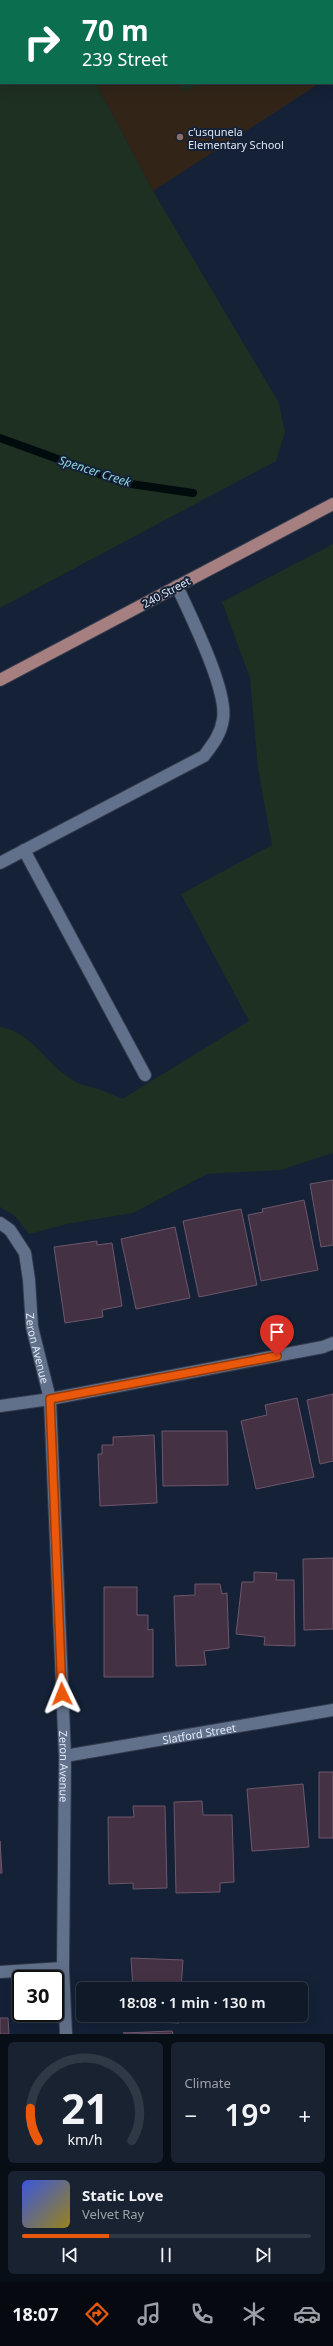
<!DOCTYPE html>
<html lang="en">
<head>
<meta charset="utf-8">
<style>
  body { margin:0; font-family:"Noto Sans",sans-serif; background:#182230; color:#f1f3f6; height:100vh; display:flex; flex-direction:column; font-size:15px; white-space:nowrap }
  * { box-sizing:border-box; margin:0 }
  p { font-size:13px; color:#9ba0a8 }
  .icon { flex:none; width:22px; height:22px; fill:none; stroke:currentColor; stroke-width:2; stroke-linecap:round; stroke-linejoin:round }
  .map { position:relative; height:2034px; overflow:hidden }
  .drawer { display:flex; flex-direction:column; gap:8px; padding:8px; background:#080e16; flex:1 }
  .drawer>* { flex:none }
  .hud { position:absolute; left:0px; top:0px; width:333px; height:84px; box-shadow:0 4px 16px #0002,0 0 0 1px #2f3845; background:#0b6e4f; color:#fff; overflow:hidden }
  .speed { position:absolute; left:12px; top:1970px; display:flex; gap:8px; font-size:20px; font-weight:700; text-align:center }
  .speed>* { display:grid; place-content:center; width:52px; height:52px; border-radius:50%; background:#0f1928; box-shadow:0 4px 16px #0002,0 0 0 1px #2f3845; line-height:1 }
  .speed .limit { border:2px solid #111; border-radius:6px; background:#fff; color:#111 }
  .pin { position:absolute; display:grid; place-items:center; width:34px; height:34px; color:#fff; margin:-41px -17px; border-radius:50% 50% 50% 0; rotate:-45deg; box-shadow:0 0 4px #0007 }
  .pin .icon { rotate:45deg }
  .me { position:absolute; width:44px; margin:-22px; rotate:358deg; stroke-linejoin:round; filter:drop-shadow(0 0 3px #0008) }
  .turn { display:flex; align-items:center; gap:14px; height:84px; padding:0 16px; font-size:18px }
  .turn .icon { width:52px; height:52px; stroke-width:2.5 }
  .turn b { display:block; font-size:28px; line-height:34px }
  .big { font-size:30px; font-weight:600; line-height:1.1 }
  .drawer .widget { flex:1; display:flex; flex-direction:column; justify-content:center; gap:6px; min-width:0; padding:0 14px; border-radius:6px; background:#182230 }
  .drawer .dial { align-items:center; gap:0 }
  .dial svg { height:104px; overflow:visible; fill:none; stroke:#2f3845; stroke-width:7; stroke-linecap:round; text-anchor:middle }
  .dial text { fill:#f1f3f6; stroke:none }
  .song { display:flex; align-items:center; gap:12px }
  .cover { width:48px; height:48px; border-radius:6px; background:linear-gradient(135deg,hsl(230 70% 55%),hsl(50 70% 35%)) }
  .played { height:4px; border-radius:2px; background:linear-gradient(90deg,#ea580c 30%,#2f3845 30%) }
  .keys { display:flex; justify-content:space-around; direction:ltr }
  .heat { display:flex; justify-content:space-between; align-items:center; font-size:22px; direction:ltr }
  .drawer .tiles { flex:1; display:grid; gap:8px; grid-template-columns:1fr 1fr }
  .widget:last-child { grid-column:span 2 }
  .trip { position:absolute; left:76px; top:1982px; width:232px; height:40px; border-radius:6px; background:#0f1928; box-shadow:0 4px 16px #0002,0 0 0 1px #2f3845; font-weight:600; line-height:40px; text-align:center }
  .menu { display:flex; height:64px; justify-content:space-around; align-items:center; background:#060a10; color:#9ba0a8 }
  .menu .icon { width:28px; height:28px }
  .menu .selected { color:#ea580c }
  .menu b { font-size:18px; color:#f1f3f6 }
  .map>svg:first-child { display:block }
  .education { fill:#322518 }
  .green { fill:#1e3022 }
  .lines { fill:none; stroke-linecap:round; stroke-linejoin:round }
  .stream { stroke:#000b0d; stroke-width:8 }
  .building { fill:#453144; stroke:#6d576c }
  .minor-casing { stroke:#323a4c; stroke-width:14 }
  .major-casing { stroke:#323a4c; stroke-width:14 }
  .minor { stroke:#62718b; stroke-width:12 }
  .major { stroke:#a67f81; stroke-width:12 }
  .route-casing { stroke:#983908; stroke-width:10 }
  .route { stroke:#ea580c; stroke-width:7 }
  .education-dot { fill:#8d6e63; stroke:#142136; stroke-width:1.5 }
  .labels { text-anchor:middle; dominant-baseline:central; stroke-width:4; stroke-linejoin:round; paint-order:stroke }
  .poi-label { font-size:11px; fill:#dde6f4; stroke:#142136; text-anchor:start }
  .street-label { font-size:11px; fill:#dde6f4; stroke:#142136 }
  .water-label { font-size:12px; font-style:italic; fill:#8ed6de; stroke:#142136 }
</style>
</head>
<body>
<div class="map">
<svg width="333" height="2034" viewBox="0 0 333 2034">
  <rect width="100%" height="100%" fill="#142136"/>
  <path class="education" d="M53,0H333V74L332,1Z
    M96,83H320L153,191Z"/>
  <path class="green" d="M0,0L53,1H1V83H96L153,191L279,403L285,432L276,461L0,608Z
    M134,0H333V11L332,1Z
    M179,83H201L184,92Z
    M333,544V1153L281,1170L207,1174L133,1213L67,1224L29,1234L15,1216L0,1207V1027C32,1032 45,1063 71,1079C80,1086 89,1086 99,1089C107,1092 115,1096 122,1099L249,1021L181,894L272,845L258,769L250,678L222,602Z"/>
  <g class="lines">
    <path class="stream" d="M0,438L124,483L193,493"/>
  </g>
  <path class="building" d="M333,1180V1245L321,1247L310,1184Z
    M304,1200L318,1270L261,1281L248,1215L263,1212L262,1209Z
    M241,1209L257,1285L199,1297L183,1221Z
    M175,1227L190,1298L136,1309L121,1239Z
    M97,1241V1245L112,1243L122,1306L102,1310L103,1317L65,1323L54,1247Z
    M333,1394V1461L320,1464L307,1400Z
    M297,1398L314,1477L256,1489L241,1421L267,1415L265,1405Z
    M162,1431H227L228,1485L163,1486Z
    M154,1435L157,1503L100,1506L98,1454H102V1445H113V1437Z
    M333,1558V1629L304,1630L303,1559Z
    M254,1572L277,1573L276,1580H294L295,1646L264,1645L265,1637L236,1634L242,1582H254Z
    M195,1584H220L222,1594L227,1593L229,1648L204,1651L206,1665L176,1666L174,1596L195,1595Z
    M104,1587H137V1615H148V1630L153,1629V1677H104Z
    M319,1772H333V1838H319Z
    M303,1784L309,1847L252,1851L247,1789Z
    M202,1801L203,1815H232L234,1882L220,1883V1892L176,1893L174,1802Z
    M133,1806H165L167,1888L133,1889V1883L109,1884L108,1817H134Z
    M0,1841L2,1873H0Z
    M131,1958L183,1960L181,1989H133Z
    M123,2015H179V2023L122,2020Z
    M0,2018H8L9,2034H0Z
    M172,2031L173,2034L123,2033Z"/>
  <g class="lines">
    <defs>
      <g id="minor">
        <path d="M24,850L145,1075"/>
        <path d="M0,863L204,756C213,744 221,734 223,719C228,690 190,615 177,586"/>
        <path id="s1" d="M0,1223L10,1230L25,1253L29,1280L32,1327L50,1399L65,1756L63,1968L66,2034"/>
        <path d="M0,1406L50,1399L323,1347L333,1343"/>
        <path id="s2" d="M65,1756L333,1710"/>
        <path d="M0,1972L63,1968"/>
      </g>
      <path id="major" d="M0,680L333,504"/>
    </defs>
    <use href="#minor" class="minor-casing"/>
    <use href="#major" class="major-casing"/>
    <use href="#minor" class="minor"/>
    <use href="#major" class="major"/>
  </g>
  <g class="lines">
    <defs>
      <path id="route" d="M62,1694L50,1399L277,1356"/>
    </defs>
    <use href="#route" class="route-casing"/>
    <use href="#route" class="route"/>
  </g>
  <circle class="education-dot" cx="180" cy="137" r="4"/>
  <g class="labels">
    <g class="poi-label">
      <text x="188" y="131">c’usqunela<tspan x="188" dy="13">Elementary School</tspan></text>
    </g>
    <g class="street-label">
      <text transform="translate(166 592) rotate(-28)">240 Street</text>
      <text stroke="none"><textPath href="#s1" startOffset="136">Zeron Avenue</textPath></text>
      <text stroke="none"><textPath href="#s2" startOffset="136">Slatford Street</textPath></text>
      <text stroke="none"><textPath href="#s1" startOffset="556">Zeron Avenue</textPath></text>
    </g>
    <g class="water-label">
      <text transform="translate(95 471) rotate(18)">Spencer Creek</text>
    </g>
  </g>
</svg>
<div class="speed"><div class="limit">30</div></div>
<div class="pin" style="left:277px;top:1356px;background:#d93025"><svg class="icon" aria-label="arrive" viewBox="0 0 24 24"><path d="M6 21V4h12l-3 4 3 4H6"/></svg></div>
<svg class="me" style="left:62px;top:1694px" viewBox="-20 -20 40 40"><path d="M0-17L14 15 0 8-14 15z" fill="#ea580c" stroke="#fff" stroke-width="4"/></svg>
<div class="trip">18:08 · 1 min · 130 m</div>
<div class="hud">
<div class="turn"><svg class="icon" aria-label="right" viewBox="0 0 24 24"><path d="M7 20v-9h11M14 6l5 5-5 5"/></svg><div><b>70 m</b>239 Street</div></div>
</div>
</div>
<section class="drawer">
<div class="tiles">
<div class="widget dial"><svg viewBox="0 0 100 80">
<path d="M14 69A42 42 0 1 1 86 69"/>
<path d="M14 69A42 42 0 0 1 8 44" stroke="#ea580c"/>
<text x="50" y="56" font-size="32" font-weight="700">21</text>
<text x="50" y="72" font-size="11">km/h</text>
</svg></div>
<div class="widget"><p>Climate</p>
<div class="heat"><a>−</a><b class="big">19°</b><a>+</a></div>
</div>
<div class="widget">
<div class="song"><i class="cover"></i><div><b>Static Love</b><p>Velvet Ray</p></div></div>
<div class="played"></div>
<div class="keys"><svg class="icon" aria-label="previous" viewBox="0 0 24 24"><path d="M18 5L8 12l10 7zM5 5v14"/></svg><svg class="icon" aria-label="pause" viewBox="0 0 24 24"><path d="M8 5v14M16 5v14"/></svg><svg class="icon" aria-label="next" viewBox="0 0 24 24"><path d="M6 5l10 7-10 7zM19 5v14"/></svg></div>
</div>
</div>
</section>
<nav class="menu">
<b>18:07</b>
<svg class="icon selected" aria-label="directions" viewBox="0 0 24 24"><path d="M12 3l9 9-9 9-9-9zM9 14v-3h6M13 9l2 2-2 2"/></svg>
<svg class="icon" aria-label="music" viewBox="0 0 24 24"><path d="M9 18V5l10-2v13"/><circle cx="6" cy="18" r="3"/><circle cx="16" cy="16" r="3"/></svg>
<svg class="icon" aria-label="phone" viewBox="0 0 24 24"><path d="M5 4h4l2 5-3 2q2 4 5 5l2-3 5 2v4C11 20 4 13 5 4z"/></svg>
<svg class="icon" aria-label="climate" viewBox="0 0 24 24"><path d="M12 3v18M4 7l16 10M4 17L20 7"/></svg>
<svg class="icon" aria-label="car" viewBox="0 0 24 24"><path d="M5 17H2v-5l4-1 3-4h7l3 4 3 1v5h-3M9 17h6M6 11h13"/><circle cx="7" cy="17" r="2"/><circle cx="17" cy="17" r="2"/></svg>
</nav>
</body>
</html>
